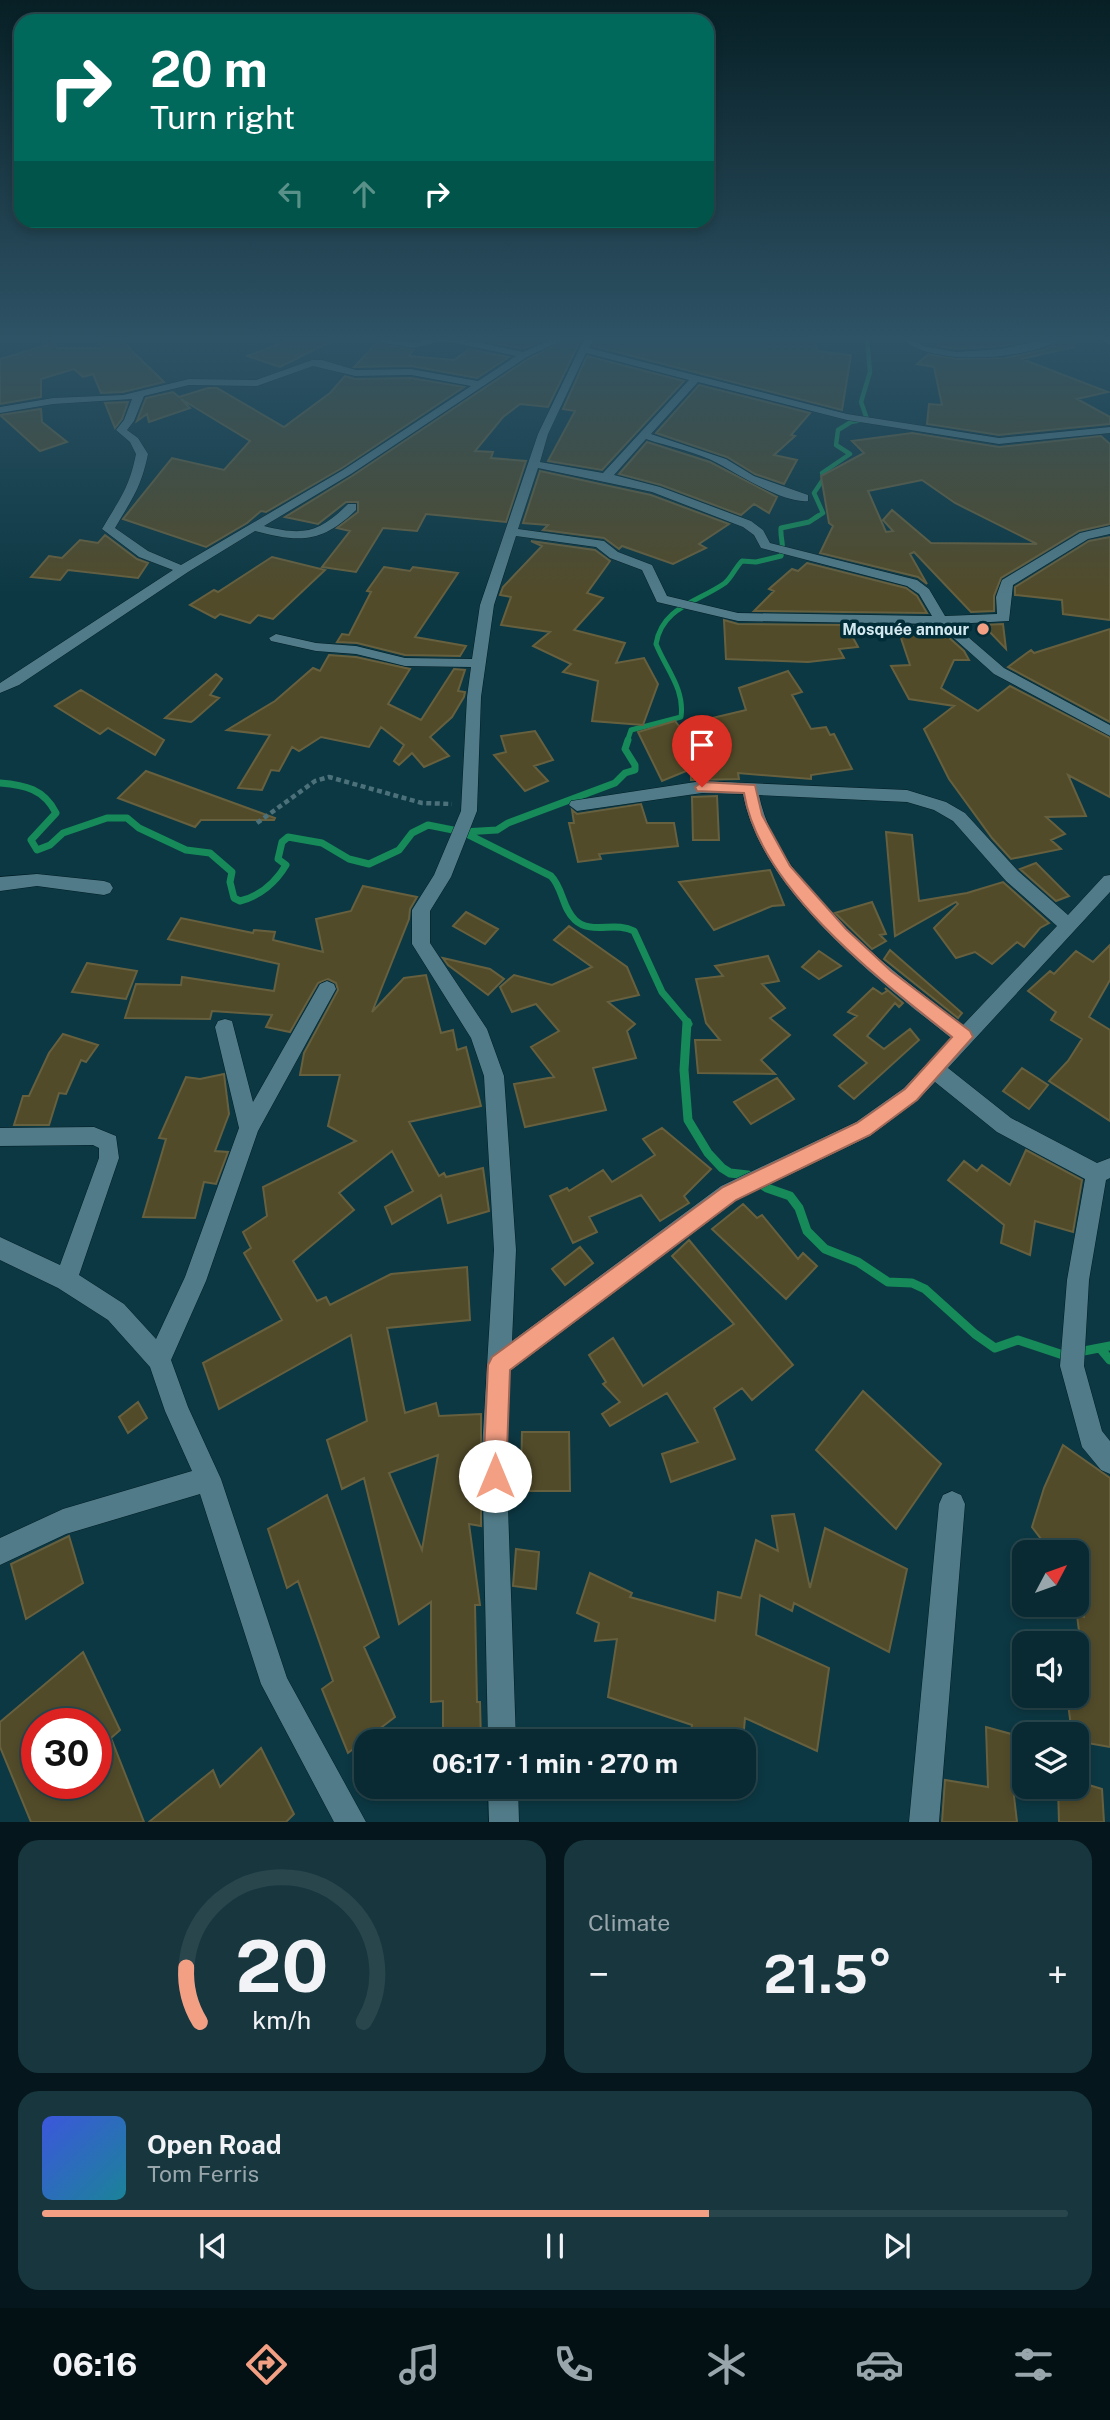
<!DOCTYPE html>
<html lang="en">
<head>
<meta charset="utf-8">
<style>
  body { margin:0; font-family:"Public Sans",sans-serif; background:#17363e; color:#f1f3f6; height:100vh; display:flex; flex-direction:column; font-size:26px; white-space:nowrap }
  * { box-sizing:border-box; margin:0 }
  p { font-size:23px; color:#99a7ac }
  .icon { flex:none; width:38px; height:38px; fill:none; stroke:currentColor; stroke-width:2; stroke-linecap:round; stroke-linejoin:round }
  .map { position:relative; height:1822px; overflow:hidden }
  .panel { display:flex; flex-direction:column; gap:18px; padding:18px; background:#05171c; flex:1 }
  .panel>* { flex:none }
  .banner { position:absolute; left:14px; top:14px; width:700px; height:214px; border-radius:21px; box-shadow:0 4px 10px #0003,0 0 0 2px #29464d; background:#00695c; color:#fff; overflow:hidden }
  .needle { width:46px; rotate:49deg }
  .tools { position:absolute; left:1012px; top:1540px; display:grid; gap:14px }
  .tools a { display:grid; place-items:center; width:77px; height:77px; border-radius:14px; background:#092a32; box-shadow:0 4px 10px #0003,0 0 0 2px #29464d; font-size:35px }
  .speed { position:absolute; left:21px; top:1708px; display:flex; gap:14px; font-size:35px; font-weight:700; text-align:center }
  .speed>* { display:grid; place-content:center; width:91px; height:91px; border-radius:50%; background:#092a32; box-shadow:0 4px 10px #0003,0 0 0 2px #29464d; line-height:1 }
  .speed .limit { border:10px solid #d22; background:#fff; color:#111 }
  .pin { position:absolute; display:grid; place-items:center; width:60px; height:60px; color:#fff; margin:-72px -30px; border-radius:50% 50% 50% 0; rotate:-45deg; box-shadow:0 0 7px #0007 }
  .pin .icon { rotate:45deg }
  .me { position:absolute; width:77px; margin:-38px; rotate:0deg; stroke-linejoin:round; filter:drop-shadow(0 0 5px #0008) }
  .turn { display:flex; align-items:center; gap:24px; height:147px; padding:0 21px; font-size:32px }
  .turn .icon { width:91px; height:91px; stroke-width:2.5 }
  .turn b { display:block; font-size:49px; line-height:60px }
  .lanes { display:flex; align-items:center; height:66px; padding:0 21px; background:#0003; justify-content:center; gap:35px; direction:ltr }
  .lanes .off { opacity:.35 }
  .big { font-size:52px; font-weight:700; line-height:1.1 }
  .panel .widget { flex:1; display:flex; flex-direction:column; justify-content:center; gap:10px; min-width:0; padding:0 24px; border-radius:21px; background:#17363e }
  .panel .dial { align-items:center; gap:0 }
  .dial svg { height:182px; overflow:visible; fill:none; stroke:#29464d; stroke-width:7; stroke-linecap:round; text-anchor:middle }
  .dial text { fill:#f1f3f6; stroke:none }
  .song { display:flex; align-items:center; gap:21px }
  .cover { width:84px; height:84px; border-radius:10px; background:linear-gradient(135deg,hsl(230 70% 55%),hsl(190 70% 35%)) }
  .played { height:7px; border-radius:4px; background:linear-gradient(90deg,#f39f84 65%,#29464d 65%) }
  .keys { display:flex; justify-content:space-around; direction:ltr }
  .heat { display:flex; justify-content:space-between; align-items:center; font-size:38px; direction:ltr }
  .panel .tiles { flex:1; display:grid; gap:18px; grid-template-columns:1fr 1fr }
  .widget:last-child { grid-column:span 2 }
  .trip { position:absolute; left:354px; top:1729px; width:402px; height:70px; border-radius:21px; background:#092a32; box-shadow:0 4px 10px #0003,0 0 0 2px #29464d; font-weight:700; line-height:70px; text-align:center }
  .tabs { display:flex; height:112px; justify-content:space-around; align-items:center; background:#041114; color:#99a7ac }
  .tabs .icon { width:49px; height:49px }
  .tabs .selected { color:#f39f84 }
  .tabs b { font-size:32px; color:#f1f3f6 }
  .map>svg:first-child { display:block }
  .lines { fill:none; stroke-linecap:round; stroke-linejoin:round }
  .stream-far3 { stroke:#168b59; stroke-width:4.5 }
  .stream-far2 { stroke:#168b59; stroke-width:5 }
  .stream-far1 { stroke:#168b59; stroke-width:7 }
  .stream { stroke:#168b59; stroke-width:9 }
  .building { fill:#524b2a; stroke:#67603f; stroke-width:2; fill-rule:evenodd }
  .minor-casing { stroke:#001e26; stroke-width:1 }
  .path { stroke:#4c717a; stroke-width:4.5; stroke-dasharray:5 3.5; stroke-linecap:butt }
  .minor { fill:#517b88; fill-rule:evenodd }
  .route { fill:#f39f84; stroke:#9e6756; stroke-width:2 }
  .poi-dot { fill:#f39f84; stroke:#002d38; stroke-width:2.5 }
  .labels { text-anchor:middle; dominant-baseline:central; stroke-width:7; stroke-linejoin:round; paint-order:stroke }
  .far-poi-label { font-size:16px; font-weight:bold; fill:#d3e9ef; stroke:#002d38; text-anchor:end }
</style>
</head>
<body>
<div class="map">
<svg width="1110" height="1822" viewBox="0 0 1110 1822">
  <rect width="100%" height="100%" fill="#0c3843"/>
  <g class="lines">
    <path class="stream-far3" d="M815,518L823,513L814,493L824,478L822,473L850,454L836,445L838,430L851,422L867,419L861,402L870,372L867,339"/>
    <path class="stream-far2" d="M627,742L631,730L681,717C685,689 666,669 656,644C662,607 698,602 725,583C732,577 735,568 742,561L756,562L781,556C785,546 780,539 781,528L809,522L818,516"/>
    <path class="stream-far1" d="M0,783C25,785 44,789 56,813L31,840L37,850L50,845L63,833L107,818H127L139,828L186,850L210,853L232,872L230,882L234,898L240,901C260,896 276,882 286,865L278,859L282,842L288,837L322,843L349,859L369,864L399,850L412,833L428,825L463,832L497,830L508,823L615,783L625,773L635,770V765L625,749L628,740
      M463,832L551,876C563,888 562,908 575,920C591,935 615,921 634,931L662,992L689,1024"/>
    <path class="stream" d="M687,1022L684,1070L688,1120L708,1153L722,1168L730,1173L748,1175L767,1188L790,1196L799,1208L807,1231L825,1249L858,1262L888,1282L912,1283L925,1289L975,1334L995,1348L1018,1340L1063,1355L1110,1346
      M1100,1348L1110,1360"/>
  </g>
  <path class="building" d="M97,339H120L164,382L123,392L101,393L93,374L83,377L74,369L41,379V397L0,404V359L53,343L57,348H103Z
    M292,339H336L280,367L247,356Z
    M483,339H546L523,349L481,340Z
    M567,339H581L548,407L520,404L503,417L475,451L493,452L491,458L526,461L506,522L426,514L417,531L383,528L356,572L322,567L350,531L337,528L358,512V502H346L318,524L285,517L352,476L528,359Z
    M597,339H785L815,342L818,351L851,355L842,410L593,346Z
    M945,339L956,341L1035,339L1001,346L956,349L937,346Z
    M1062,339H1073L1074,347L1022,359L1108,392L1077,399L1110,417V424L999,435L927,424L929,404L942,405L934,367L917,364L928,354L957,359L1005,358L1046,349Z
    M376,343L414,350L409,356L454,360L469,349L509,357L477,378L411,366L354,367Z
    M587,356L684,381L602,470L548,461L575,411L563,409Z
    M345,376L355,379L411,378L464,387L342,468L266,512L261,511L247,523L206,547L123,519L172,458L224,470L250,441L181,399L190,408L149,422L147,414L137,421L146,398L173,392L179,397L208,388H217L284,427L330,393Z
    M699,385L810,413L791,435L795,436L774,455L797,460L784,484L755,474L727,457L656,433Z
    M128,402L122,419L115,428L105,403Z
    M41,409L42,422L67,442L40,451L0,415Z
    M912,433L999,447L1101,436L1110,444V524L1079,531L1001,578L994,596V611L971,612L914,552L910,554L927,584L918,577L820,553L833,526L829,523L821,476L864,453L852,441ZM922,480L955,503L1037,544L931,543L892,510L883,520L893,531L886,532L868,491Z
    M647,442L710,462L777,497L769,513L754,504L741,515L661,485L619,474Z
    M540,471L651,495L729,524L699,544L706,548L673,564L622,546L619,549L604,538L543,530L548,525L523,523Z
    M105,535L137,559L148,563L138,578L68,570L60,580L31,577L49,556L62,558L80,540L98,543Z
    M1110,537V620L1063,614L1062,600L1015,595V587L1089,541Z
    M531,541L595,550L610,561L587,593L603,598L574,630L625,643L616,663L644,658L658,684L643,725L592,721L598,681L563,672L571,664L533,646L550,632L501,625L511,597L500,595L503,587L542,546Z
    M272,557L325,570L273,619L258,615L250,623L220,614L215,618L190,605L214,590L218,592Z
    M807,563L906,588L917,596L927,613L754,611L774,591L769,589L792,569L798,571Z
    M384,567L410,571L413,567L458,573L415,637L466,646L460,656L405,655L357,643L337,642L342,634L349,635L371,592L367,591Z
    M724,620L738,624L846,625L858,647L839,649L844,658L808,662L726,659Z
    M1003,624L1006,649L983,625Z
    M897,626L937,627L964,651L969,660H954L941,688L978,711L1010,686L1110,738V797L1068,775L1086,816L1046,817L1065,834L1051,840L1061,849L1011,859L992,838L949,779L924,729L954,706L909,699L891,666L910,665Z
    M1110,629V722L1008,667L1031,650L1034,653Z
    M329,655L356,657L410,669L388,704L421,720L454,669L465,670L458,691L465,692L464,697L452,717L430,737L449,756L424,767L412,753L399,765L394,761L404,745L381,727L369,747L321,737L299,751L292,747L279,771L271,770L262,790L238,788L270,735L227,730L275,701L313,668L320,671Z
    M788,671L802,692L792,695L811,729L826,727L830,735L834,734L852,769L811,775V779L738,773L739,779L691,780V769L662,781L638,732L675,721L679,726L746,710L739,688Z
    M216,674L222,679L210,695L219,698L194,720L191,722L165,718Z
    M81,690L164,740L155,755L108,728L100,734L55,706Z
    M535,731L553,760L534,766L548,781L525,791L494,755L506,752L501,736Z
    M146,771L275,818L274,820H201L195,827L118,798Z
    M717,796L719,840H693L692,797Z
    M641,804L647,823H674L678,846L599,854L601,859L578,862L569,823H574L572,810L577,814Z
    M886,832L912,835L919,901L967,893L1003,882L1049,923L1040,928L1024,947L1017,942L992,964L975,952L956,958L934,928L958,904L956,902L895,936Z
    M1036,863L1069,896L1056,901L1020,869Z
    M770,870L784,905L772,906L714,930L679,882Z
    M363,886L417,897L410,909L409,919L372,1012L404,978L426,975L441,1033L453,1030L457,1050L466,1047L481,1106L409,1122L439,1176L444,1173L446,1177L483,1168L489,1211L448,1223L441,1195L392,1224L385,1207L413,1191L392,1151L339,1193L354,1210L293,1261L317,1301L326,1297L330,1305L391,1274L467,1267L470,1320L387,1328L405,1413L436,1403L439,1416L481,1414V1526L469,1524L480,1605H475L477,1702H480L481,1741H443V1701L431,1702V1602L399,1624L364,1478L342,1489L327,1440L367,1421L351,1335L219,1409L203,1363L282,1320L244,1253L251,1248L243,1232L267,1216L263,1187L356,1141L328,1126L340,1075H300L304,1053L338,990L336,983L328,979L318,983L290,1032L266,1027L272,1015L212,1011L210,1019L125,1018L136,984L181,985L182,977L274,991L279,964L168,939L181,918L253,933L254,930L275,932L273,940L323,952L316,919L351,911ZM438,1455L422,1550L389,1473Z
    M872,902L886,934L880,935L886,941L872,949L835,913Z
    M466,912L498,929L485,944L453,926Z
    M569,926L627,967L639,995L608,1002L635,1024L627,1031L636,1058L593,1068L606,1110L525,1127L514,1084L554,1077L531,1047L559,1031L536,1004L512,1012L500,987L514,975L552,985L592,967L554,940Z
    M1110,945V980L1089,1017L1110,1030V1121L1049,1081L1068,1061L1082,1039L1051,1020L1056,1012L1028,991L1050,971L1054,974L1076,951L1093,962Z
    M890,950L962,1013L958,1018L884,959Z
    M819,951L841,966L819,979L802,967Z
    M768,956L779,981L762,984L785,1008L770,1018L790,1035L761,1060L775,1074L698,1073L695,1040H720L706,1023L696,979L723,976L715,966Z
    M443,958L490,969L504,979L488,995L448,965Z
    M87,963L137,971L126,999L72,992Z
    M873,988L882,994L887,991L885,988L903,1003L899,1007L895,1003L867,1036L884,1049L910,1029L919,1040L854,1099L839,1086L867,1063L834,1035L857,1016L848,1012Z
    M63,1034L98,1045L86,1062L81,1060L66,1094L59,1093L49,1125H14L23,1096H29L49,1053Z
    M1022,1068L1048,1085L1029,1109L1003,1091Z
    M224,1074L229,1114L215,1151L228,1152L216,1184L204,1182L195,1218L143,1217L166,1139L159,1138L186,1077L200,1079Z
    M777,1078L794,1099L751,1124L734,1102Z
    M662,1128L711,1169L684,1196L689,1203L660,1221L641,1195L589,1217L597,1232L573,1243L550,1196L567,1188L569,1191L603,1170L612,1182L655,1155L643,1139Z
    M1026,1150L1082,1180L1073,1232L1035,1221L1030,1255L1001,1243L1004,1225L948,1180L964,1161L977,1171L982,1165L1010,1185Z
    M743,1204L757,1218L762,1215L798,1259L803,1253L817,1266L786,1299L712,1229Z
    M689,1240L793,1365L752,1400L742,1388L714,1408L735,1459L671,1482L662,1454L698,1442L667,1393L610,1426L602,1414L620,1402L603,1384L606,1382L589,1355L613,1338L643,1386L734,1324L672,1256Z
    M580,1247L593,1263L565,1285L552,1269Z
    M863,1391L941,1464L896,1529L816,1450Z
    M138,1402L147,1418L128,1433L119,1417Z
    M522,1432H569L570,1491H510V1475L521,1477Z
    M1063,1445L1110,1478V1747L1076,1741V1734H1072L1067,1696H1076V1687L1086,1689L1077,1615L1084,1617L1079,1552H1051L1032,1527L1044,1488Z
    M327,1495L379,1637L364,1647L395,1717L348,1753L322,1689L333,1681L298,1581L287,1588L268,1529Z
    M794,1514L810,1588L825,1528L907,1569L889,1652L794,1603L792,1611L760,1595L756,1635L829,1668L817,1751L745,1718L743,1741H718L691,1732L692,1725L608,1697L617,1639L595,1641L599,1623L577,1613L590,1573L632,1593L630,1597L715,1621L718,1592L741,1598L756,1540L778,1551L772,1516Z
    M69,1536L83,1583L26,1619L11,1564Z
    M516,1549L539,1552L536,1589L513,1586Z
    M83,1652L120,1730L111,1738L144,1822H31L0,1747V1722ZM37,1724H96V1783H37Z
    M986,1727L1022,1737L1024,1783L1012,1779L1017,1822H942L945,1780L988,1787Z
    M261,1748L294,1814L286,1822H149L213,1770L220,1787Z
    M1076,1781L1102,1789L1104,1822H1059L1058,1787H1076Z"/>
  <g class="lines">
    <defs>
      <path id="minor" d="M377,339L413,342L427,339H464L523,352L552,339H565L527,357L351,474L264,526C303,536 319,533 348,504H356V510C322,543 300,543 255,531L188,572L19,685L0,693V683L173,570L139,557L102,529C119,500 129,489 136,454L130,442L116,430L124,420L132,399L53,404L0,413V407L53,398L123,395L189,379L256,380L312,360H322L356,370L411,369L478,381L516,356L456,343L439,342L413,348L378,342ZM313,366L355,376L411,375L471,386L343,470L181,565L148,551L115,528C132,499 141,488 148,454L138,438L127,430L134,421L144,396L189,385L257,386Z
        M584,339H594L589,348L847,414L999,438L1110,427V433L999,444L847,420L698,382L651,434L726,459L754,476L808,495V501C785,504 739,475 719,464C698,452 669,447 646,439L614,475L660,487L751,521L763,530L770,543L917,580L929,589L945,616L997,614L996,597L1002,580L1080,533L1110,526V534L1088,539L1013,585L1009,621L953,624L1004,668L1110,725V736L994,674L938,624L738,621L657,602L642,570L610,558L596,547L516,536L494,605L481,697L477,811L451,877L430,911V943L487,1029L504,1076L516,1250L512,1341L721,1186L856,1122L904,1088L951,1038C878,980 761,891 743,794L702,793L577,811L569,805L571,801L702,781L907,790L946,802L965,813L1018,871L1068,915L1104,876L1110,875V892L948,1068L1011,1118L1097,1163L1110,1158V1178L1106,1180L1089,1280L1084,1366L1102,1431L1110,1441V1474L1101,1470L1082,1447L1060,1366L1067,1280L1085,1179L997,1132L935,1082L918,1100L870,1136L737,1200L510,1371L506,1449L516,1741H488L482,1449L494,1250L484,1076L471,1038L412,944V910L434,875L461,811L467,697L471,667L405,666L356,654L316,651L271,641L269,638L276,634L316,643L356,646L405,658L472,659L480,605L538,434ZM586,353L689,380L603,473L540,462L548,434ZM538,468L652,492L743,527L754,535L761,548L907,586L919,594L932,616L738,613L667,596L652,565L618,552L604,541L518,529ZM759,795L907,802L934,810L953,821L1006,881L1057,926L963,1025C893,971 777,886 759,795Z
        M903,339H914L923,346L956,352L1001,349L1046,339H1060C1030,360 930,367 903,339Z
        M1099,339H1110V345Z
        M37,874L104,881L110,883L113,888L110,893L104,895L37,886L0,891V877Z
        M327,981L334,984L336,989L258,1131L206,1281L171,1360L188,1407L221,1479L287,1678L366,1822H334L261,1684L200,1494L66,1534L0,1565V1538L63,1509L192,1471L165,1411L150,1367L108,1320L58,1288L0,1260V1237L60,1265L99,1158V1148L93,1145L0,1146V1128L94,1127L116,1136L119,1158L79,1275L124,1304L156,1339L185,1277L239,1128L215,1027L218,1021L225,1019L232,1021L253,1102L320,984Z
        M952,1491L961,1495L965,1504L939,1822H909L939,1504L943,1495Z
        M488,1787H518L519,1822H489Z"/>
    </defs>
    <use href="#minor" class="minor-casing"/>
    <path class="path" d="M257,823L315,781L329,777L422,803L452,804"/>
    <use href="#minor" class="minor"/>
  </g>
  <linearGradient id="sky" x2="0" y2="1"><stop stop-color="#071f25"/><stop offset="0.57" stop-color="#2e5366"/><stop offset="1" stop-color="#2e5366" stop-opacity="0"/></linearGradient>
  <rect width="1110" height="594" fill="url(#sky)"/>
  <path class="route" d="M702,782L755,785L762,815L790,866L846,929L891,971L970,1031L973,1037L917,1100L870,1135L736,1200L510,1370L506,1476L503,1484L495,1487L487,1484L483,1476L488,1365L492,1357L723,1187L857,1123L905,1089L952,1037C880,980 760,889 744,793L697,791L695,787Z"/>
  <circle class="poi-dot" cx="983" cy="629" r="7"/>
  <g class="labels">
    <g class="far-poi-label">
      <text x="969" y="629">Mosquée annour</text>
    </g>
  </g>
</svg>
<div class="tools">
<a><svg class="needle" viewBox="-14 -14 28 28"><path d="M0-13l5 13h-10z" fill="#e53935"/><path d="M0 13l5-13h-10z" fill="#99a7ac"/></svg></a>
<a><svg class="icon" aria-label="sound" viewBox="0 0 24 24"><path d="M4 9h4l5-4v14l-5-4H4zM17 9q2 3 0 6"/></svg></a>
<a><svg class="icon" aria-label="layers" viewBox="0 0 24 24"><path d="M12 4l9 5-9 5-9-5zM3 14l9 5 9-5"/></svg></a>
</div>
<div class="speed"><div class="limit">30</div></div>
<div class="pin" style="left:702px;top:787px;background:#d93025"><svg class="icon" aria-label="arrive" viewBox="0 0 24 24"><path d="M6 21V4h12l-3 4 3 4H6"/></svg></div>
<svg class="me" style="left:495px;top:1476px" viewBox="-20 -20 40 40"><circle r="19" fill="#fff"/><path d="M0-13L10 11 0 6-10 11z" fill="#f39f84"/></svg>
<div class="trip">06:17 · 1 min · 270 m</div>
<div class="banner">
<div class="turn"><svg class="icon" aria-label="right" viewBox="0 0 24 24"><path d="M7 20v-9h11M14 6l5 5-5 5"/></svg><div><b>20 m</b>Turn right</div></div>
<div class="lanes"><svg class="icon off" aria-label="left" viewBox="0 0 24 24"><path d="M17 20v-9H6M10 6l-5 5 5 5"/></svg><svg class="icon off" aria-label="ahead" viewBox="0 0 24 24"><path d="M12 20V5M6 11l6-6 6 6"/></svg><svg class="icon" aria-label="right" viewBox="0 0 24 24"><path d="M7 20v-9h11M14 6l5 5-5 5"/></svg></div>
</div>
</div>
<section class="panel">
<div class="tiles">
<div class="widget dial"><svg viewBox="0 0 100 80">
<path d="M14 69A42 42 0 1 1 86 69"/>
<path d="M14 69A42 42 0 0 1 8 45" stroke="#f39f84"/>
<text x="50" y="56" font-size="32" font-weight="700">20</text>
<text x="50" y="72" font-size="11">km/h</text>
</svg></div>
<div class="widget"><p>Climate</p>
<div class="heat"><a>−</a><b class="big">21.5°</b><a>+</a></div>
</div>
<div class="widget">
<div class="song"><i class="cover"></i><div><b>Open Road</b><p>Tom Ferris</p></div></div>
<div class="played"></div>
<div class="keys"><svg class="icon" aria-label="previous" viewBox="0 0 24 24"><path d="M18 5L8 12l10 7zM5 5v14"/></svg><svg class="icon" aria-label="pause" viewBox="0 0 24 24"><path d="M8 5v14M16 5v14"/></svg><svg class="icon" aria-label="next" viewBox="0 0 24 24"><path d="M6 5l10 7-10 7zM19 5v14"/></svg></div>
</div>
</div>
</section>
<nav class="tabs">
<b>06:16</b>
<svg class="icon selected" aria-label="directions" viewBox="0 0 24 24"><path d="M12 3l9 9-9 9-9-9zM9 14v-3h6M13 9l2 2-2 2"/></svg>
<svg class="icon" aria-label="music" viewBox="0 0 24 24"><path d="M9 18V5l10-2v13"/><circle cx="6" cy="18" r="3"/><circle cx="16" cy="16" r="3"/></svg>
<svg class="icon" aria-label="phone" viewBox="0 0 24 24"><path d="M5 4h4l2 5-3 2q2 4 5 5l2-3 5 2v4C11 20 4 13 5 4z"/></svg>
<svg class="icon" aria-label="climate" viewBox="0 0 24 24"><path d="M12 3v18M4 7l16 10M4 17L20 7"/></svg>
<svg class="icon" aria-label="car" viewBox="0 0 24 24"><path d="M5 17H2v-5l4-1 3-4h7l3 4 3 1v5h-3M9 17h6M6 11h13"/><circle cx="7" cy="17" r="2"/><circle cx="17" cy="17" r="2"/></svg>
<svg class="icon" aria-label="filters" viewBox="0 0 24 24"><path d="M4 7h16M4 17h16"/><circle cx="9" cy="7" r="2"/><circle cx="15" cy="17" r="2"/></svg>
</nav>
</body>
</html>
